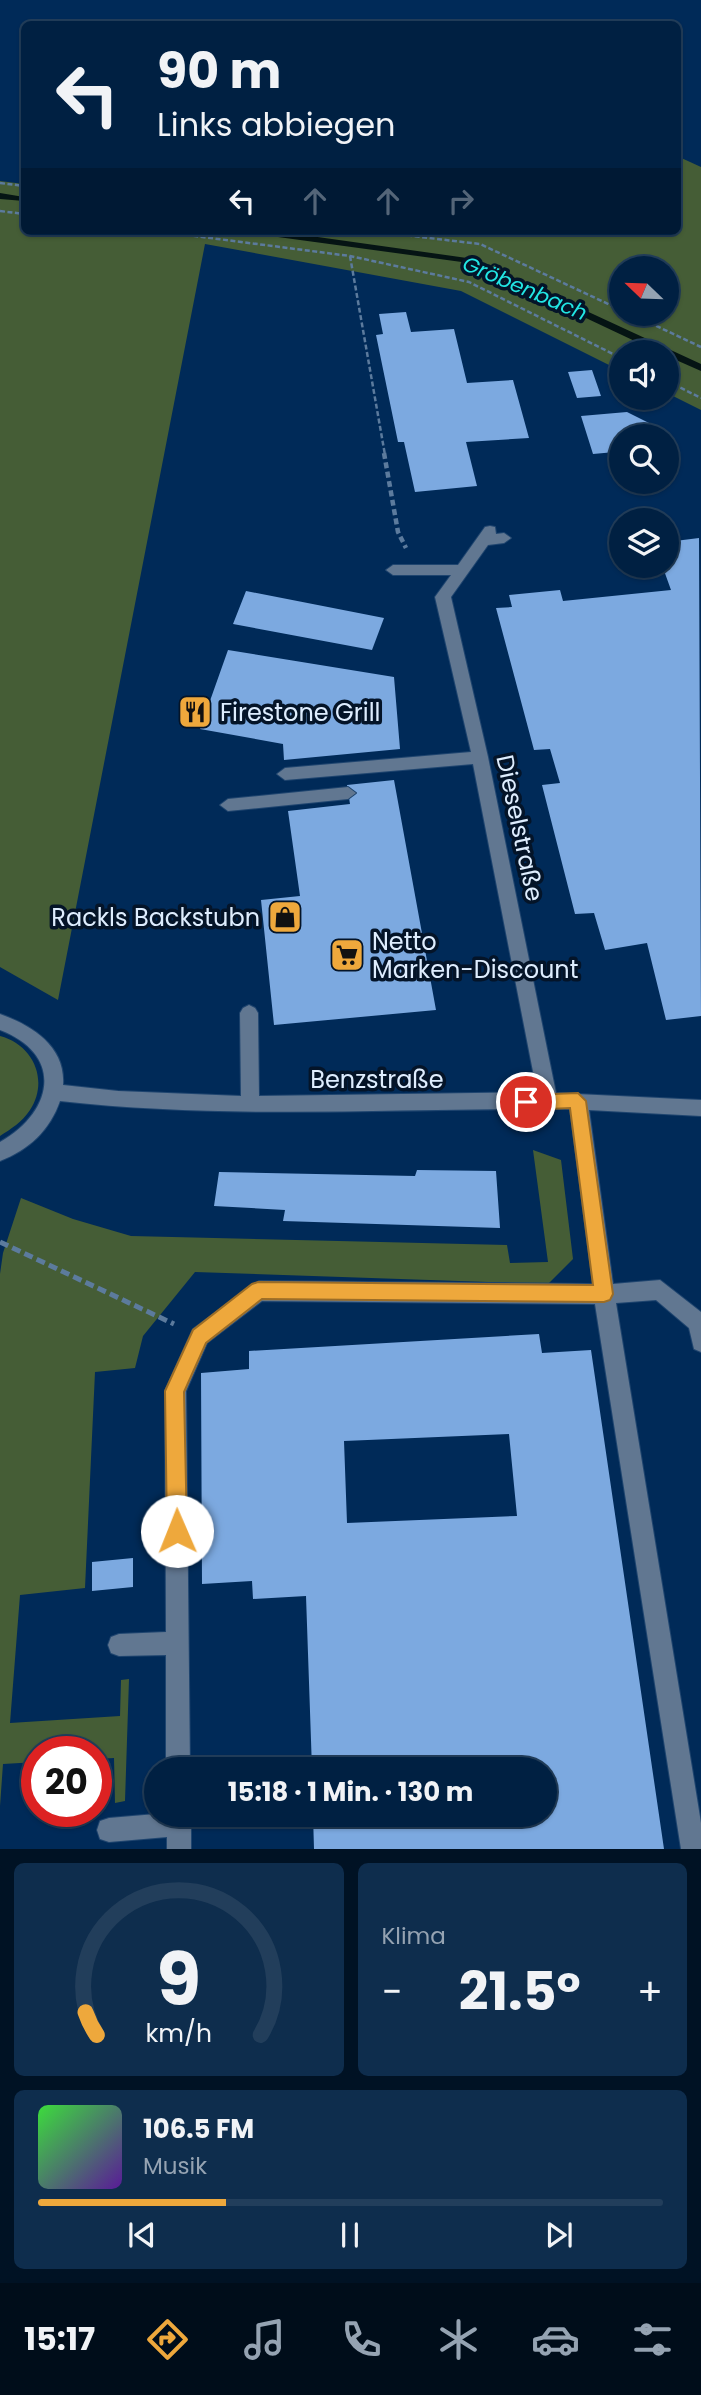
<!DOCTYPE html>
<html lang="de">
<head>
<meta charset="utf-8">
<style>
  body { margin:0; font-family:Poppins,sans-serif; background:#0e2d4d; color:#f1f3f6; height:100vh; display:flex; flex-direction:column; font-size:26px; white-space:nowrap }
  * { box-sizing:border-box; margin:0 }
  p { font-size:23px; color:#95a3b2 }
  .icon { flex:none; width:38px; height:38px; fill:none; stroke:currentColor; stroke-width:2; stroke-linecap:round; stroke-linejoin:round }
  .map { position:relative; height:1849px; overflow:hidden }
  .panel { display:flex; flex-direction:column; gap:14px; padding:14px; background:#001224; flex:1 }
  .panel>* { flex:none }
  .banner { position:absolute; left:21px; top:21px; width:660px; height:214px; border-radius:10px; box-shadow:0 2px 5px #0004,0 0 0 2px #223e5b; background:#002042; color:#f1f3f6; overflow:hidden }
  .needle { width:46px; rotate:293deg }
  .controls { position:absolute; left:609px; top:256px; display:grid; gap:14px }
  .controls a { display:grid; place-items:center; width:70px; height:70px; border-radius:50%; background:#002042; box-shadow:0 2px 5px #0004,0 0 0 2px #223e5b; font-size:35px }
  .speed { position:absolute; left:21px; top:1736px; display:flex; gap:14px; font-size:35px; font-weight:700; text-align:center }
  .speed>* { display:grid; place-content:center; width:91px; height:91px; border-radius:50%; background:#002042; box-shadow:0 2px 5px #0004,0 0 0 2px #223e5b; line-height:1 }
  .speed .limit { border:10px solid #d22; background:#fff; color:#111 }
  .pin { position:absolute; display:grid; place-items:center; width:60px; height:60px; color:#fff; margin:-30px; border:4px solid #fff; border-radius:50%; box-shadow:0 2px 7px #0007 }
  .me { position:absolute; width:77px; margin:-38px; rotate:359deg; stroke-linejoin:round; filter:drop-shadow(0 0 5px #0008) }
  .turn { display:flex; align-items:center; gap:24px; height:147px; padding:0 21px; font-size:32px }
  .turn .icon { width:91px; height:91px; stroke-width:2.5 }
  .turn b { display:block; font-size:49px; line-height:60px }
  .lanes { display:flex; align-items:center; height:66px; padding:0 21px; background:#0003; justify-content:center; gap:35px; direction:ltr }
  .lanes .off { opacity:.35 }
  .big { font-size:52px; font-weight:700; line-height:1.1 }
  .panel .card { flex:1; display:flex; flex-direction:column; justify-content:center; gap:10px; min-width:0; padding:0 24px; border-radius:10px; background:#0e2d4d }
  .panel .dial { align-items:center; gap:0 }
  .dial svg { height:182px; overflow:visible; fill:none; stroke:#223e5b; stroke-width:7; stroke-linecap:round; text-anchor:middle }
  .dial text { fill:#f1f3f6; stroke:none }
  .song { display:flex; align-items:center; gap:21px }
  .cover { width:84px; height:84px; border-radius:10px; background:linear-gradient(135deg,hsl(120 70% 55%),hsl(270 70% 35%)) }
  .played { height:7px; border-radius:4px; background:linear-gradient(90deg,#eea83c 30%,#223e5b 30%) }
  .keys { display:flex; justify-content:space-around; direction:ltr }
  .heat { display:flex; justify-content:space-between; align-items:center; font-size:38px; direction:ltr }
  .panel .tiles { flex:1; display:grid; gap:14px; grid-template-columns:1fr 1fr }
  .card:last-child { grid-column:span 2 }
  .trip { position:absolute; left:144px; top:1757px; width:413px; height:70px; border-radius:35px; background:#002042; box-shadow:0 2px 5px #0004,0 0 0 2px #223e5b; font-weight:700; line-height:70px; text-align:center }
  .tabs { display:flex; height:112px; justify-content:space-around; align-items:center; background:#000d1a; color:#95a3b2 }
  .tabs .icon { width:49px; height:49px }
  .tabs .on { color:#eea83c }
  .tabs b { font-size:32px; color:#f1f3f6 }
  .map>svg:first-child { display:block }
  .green { fill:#455d36; fill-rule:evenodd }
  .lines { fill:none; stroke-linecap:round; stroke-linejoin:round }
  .stream { fill:#051414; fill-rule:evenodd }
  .building { fill:#7ca9e0; fill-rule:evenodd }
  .minor-casing { stroke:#1f456f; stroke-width:2 }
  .path-far2 { stroke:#5c7b9d; stroke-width:2.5; stroke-dasharray:5 2.5; stroke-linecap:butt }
  .path-far1 { stroke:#5c7b9d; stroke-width:4.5; stroke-dasharray:6 3.5; stroke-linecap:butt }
  .path { stroke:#5c7b9d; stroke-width:5; stroke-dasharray:9 4.5; stroke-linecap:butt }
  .minor { fill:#617791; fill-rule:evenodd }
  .route { fill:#eea83c; stroke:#9b6d27; stroke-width:2 }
  .labels { text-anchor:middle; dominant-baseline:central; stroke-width:7; stroke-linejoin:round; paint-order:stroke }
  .far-water-label { font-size:21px; font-style:italic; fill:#22e6e4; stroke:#041428 }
  .poi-label { font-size:24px; fill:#deedfe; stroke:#041428; text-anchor:start }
  .street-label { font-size:24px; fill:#deedfe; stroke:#041428 }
</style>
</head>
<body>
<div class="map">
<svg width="701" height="1849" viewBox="0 0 701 1849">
  <rect width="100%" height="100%" fill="#002a58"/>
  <path class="green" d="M677,156L701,167V410L667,393V352H621V371L461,291L205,244L58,1000L0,967V181L24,184V231H677ZM621,268H667V313H621Z
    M0,1036C34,1045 49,1081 30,1110C22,1122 11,1129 0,1136Z
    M533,1150L561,1160L573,1259L548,1284L195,1272L143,1336L135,1368L95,1372L85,1588L20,1595L10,1723L120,1716L121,1680L129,1679L125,1801L115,1803L114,1758L96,1759V1752H37V1762L3,1764L0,1806V1274L3,1253L21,1198L73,1219L131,1236L507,1245L510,1263L548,1262Z"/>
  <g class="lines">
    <path class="stream" d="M0,193L24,197V201L0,199Z
      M252,231H275L474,259L701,364V371L667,356V352H658L469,263L256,234Z"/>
  </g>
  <path class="building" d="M406,312L411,332L454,329L467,383L513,380L529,438L466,442L477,486L415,492L404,442H398L376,335L383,334L379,314Z
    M592,370L601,396L577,398L568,372Z
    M627,412L661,429L663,436H621V469L615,452L593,454L581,416Z
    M699,538L701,1016L666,1020L647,943L605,950L594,913L575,914L542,785L560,783L550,749L534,750L496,608L512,607L509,595L560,590L563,601L671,590L662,565H667V542Z
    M246,591L384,618L372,650L233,624Z
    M228,650L394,677L400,749L284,760L283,744L200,729Z
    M394,780L436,1010L274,1025L261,900L300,896L288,811L350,804L347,785Z
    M417,1170L496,1171L500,1228L283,1221L285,1210L214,1206L219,1172L415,1176Z
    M539,1334L542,1353L591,1350L664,1849H314L313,1815H544V1769H312L306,1596L253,1599L252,1581L202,1584L201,1373L249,1369V1351ZM509,1434L517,1516L347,1523L344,1441Z
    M133,1558V1587L92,1591V1562Z"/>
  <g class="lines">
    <defs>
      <path id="minor" d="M490,526L495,527L496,534L504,533L511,538L504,543L488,545L451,597L488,757L556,1093L701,1100V1116L589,1110L613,1284L660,1280L701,1312V1352L694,1349L689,1328L656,1300L616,1303L701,1823V1849H681L595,1304L262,1301L207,1343L186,1391L190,1769H166V1655L119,1656L111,1653L108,1645L111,1637L119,1634L166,1632L165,1391L193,1329L259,1281L593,1284L570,1109C400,1108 230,1120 60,1101C50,1130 29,1150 0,1161V1142C53,1112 65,1055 0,1030V1014C31,1025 66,1046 63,1085L118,1091L241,1096L240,1013L243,1008L249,1005L255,1008L258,1013L259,1096L537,1092L473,764L285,780L277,774L285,768L471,752L435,597L451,575H393L386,570L393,565H458L485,527Z
        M348,787L356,793L348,799L228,811L220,805L228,799Z
        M156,1814L191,1815V1849H167V1837L109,1842L100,1839L97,1830L100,1821L109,1818Z"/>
    </defs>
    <use href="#minor" class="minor-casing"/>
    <path class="path-far2" d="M0,183L24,186
      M0,211L24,214
      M156,231L350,256L469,282L621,358
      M370,231L480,244L621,310
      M350,256L385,455
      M629,313L701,347
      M667,381L701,398"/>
    <path class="path-far1" d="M384,453L398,532L406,548"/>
    <path class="path" d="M0,1242L174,1324"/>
    <use href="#minor" class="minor"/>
  </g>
  <path class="route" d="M578,1093L586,1101L613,1294L610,1300L604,1302L262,1299L206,1343L184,1392L187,1531L184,1538L177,1541L169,1538L167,1531L165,1391L193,1330L252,1284L258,1282L593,1285L570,1108L526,1110L517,1102L526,1095Z"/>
  <defs>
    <symbol id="restaurant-square" viewBox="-11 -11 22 22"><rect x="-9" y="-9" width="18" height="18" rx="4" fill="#eea83c" stroke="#041428"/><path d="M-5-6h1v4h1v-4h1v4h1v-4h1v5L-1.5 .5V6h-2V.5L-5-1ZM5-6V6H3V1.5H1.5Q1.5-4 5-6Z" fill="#111"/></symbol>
    <symbol id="shop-square" viewBox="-11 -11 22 22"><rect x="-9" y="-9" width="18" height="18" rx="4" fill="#eea83c" stroke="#041428"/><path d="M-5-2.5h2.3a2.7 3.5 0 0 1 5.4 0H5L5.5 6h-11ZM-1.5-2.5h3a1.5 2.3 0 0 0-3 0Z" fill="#111"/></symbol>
    <symbol id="supermarket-square" viewBox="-11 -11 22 22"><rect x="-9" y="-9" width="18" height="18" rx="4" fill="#eea83c" stroke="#041428"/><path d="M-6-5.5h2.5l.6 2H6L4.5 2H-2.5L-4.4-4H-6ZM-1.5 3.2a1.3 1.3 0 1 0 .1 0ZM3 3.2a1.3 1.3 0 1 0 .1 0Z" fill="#111"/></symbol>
  </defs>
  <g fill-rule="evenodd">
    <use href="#restaurant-square" x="176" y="693" width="38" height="38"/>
    <use href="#shop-square" x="266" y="898" width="38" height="38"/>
    <use href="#supermarket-square" x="328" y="936" width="38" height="38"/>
  </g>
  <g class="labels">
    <g class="far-water-label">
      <text transform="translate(525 288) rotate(23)">Gröbenbach</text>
    </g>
    <g class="poi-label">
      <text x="220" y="712">Firestone Grill</text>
      <text x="260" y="917" text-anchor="end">Rackls Backstubn</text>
      <text x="372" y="941">Netto<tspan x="372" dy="28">Marken-Discount</tspan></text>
    </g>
    <g class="street-label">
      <text transform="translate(520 828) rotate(78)">Dieselstraße</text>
      <text x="377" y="1079">Benzstraße</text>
    </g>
  </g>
</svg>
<div class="controls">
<a><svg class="needle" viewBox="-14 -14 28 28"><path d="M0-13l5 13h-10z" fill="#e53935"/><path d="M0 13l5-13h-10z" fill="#95a3b2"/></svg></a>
<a><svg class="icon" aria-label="sound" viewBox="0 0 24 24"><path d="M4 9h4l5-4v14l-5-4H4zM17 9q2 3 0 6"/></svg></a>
<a><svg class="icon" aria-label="search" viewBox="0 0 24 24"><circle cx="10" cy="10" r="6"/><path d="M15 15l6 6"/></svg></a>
<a><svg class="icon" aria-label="layers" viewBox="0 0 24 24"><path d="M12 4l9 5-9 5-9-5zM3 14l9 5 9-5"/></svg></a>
</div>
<div class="speed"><div class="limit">20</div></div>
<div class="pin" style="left:526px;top:1102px;background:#d93025"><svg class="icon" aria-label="arrive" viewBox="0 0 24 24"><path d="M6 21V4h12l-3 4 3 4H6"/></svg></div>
<svg class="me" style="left:177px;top:1531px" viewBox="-20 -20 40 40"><circle r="19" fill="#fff"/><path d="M0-13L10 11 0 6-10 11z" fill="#eea83c"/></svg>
<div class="trip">15:18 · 1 Min. · 130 m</div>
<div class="banner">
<div class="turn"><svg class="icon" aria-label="left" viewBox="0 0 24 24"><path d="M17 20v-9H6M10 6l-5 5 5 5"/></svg><div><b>90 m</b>Links abbiegen</div></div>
<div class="lanes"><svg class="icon" aria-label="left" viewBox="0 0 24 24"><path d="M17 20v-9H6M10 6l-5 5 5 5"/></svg><svg class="icon off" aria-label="ahead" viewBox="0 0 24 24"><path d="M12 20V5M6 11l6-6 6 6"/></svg><svg class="icon off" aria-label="ahead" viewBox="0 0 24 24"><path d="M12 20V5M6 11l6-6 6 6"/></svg><svg class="icon off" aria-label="right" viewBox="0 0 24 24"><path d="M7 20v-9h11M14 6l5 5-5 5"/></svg></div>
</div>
</div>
<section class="panel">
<div class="tiles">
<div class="card dial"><svg viewBox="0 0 100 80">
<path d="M14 69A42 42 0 1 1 86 69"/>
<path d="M14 69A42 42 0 0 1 9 59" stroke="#eea83c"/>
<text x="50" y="56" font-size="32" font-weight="700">9</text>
<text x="50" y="72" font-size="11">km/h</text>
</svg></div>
<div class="card"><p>Klima</p>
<div class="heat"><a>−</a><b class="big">21.5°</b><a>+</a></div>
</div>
<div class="card">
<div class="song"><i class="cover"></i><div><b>106.5 FM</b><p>Musik</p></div></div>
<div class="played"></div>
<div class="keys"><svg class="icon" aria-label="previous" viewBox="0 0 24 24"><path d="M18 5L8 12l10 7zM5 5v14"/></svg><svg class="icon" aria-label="pause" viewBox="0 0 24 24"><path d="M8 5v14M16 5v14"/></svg><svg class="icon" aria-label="next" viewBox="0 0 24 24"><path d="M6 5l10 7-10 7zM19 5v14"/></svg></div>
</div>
</div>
</section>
<nav class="tabs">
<b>15:17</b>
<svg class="icon on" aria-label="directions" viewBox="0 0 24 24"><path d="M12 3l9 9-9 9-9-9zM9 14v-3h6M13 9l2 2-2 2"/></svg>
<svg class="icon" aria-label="music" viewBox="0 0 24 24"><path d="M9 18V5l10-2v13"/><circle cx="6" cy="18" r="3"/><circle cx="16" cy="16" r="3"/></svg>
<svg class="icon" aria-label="phone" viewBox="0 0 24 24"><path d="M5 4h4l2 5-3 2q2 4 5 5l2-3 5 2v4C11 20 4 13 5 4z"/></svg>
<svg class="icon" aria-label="climate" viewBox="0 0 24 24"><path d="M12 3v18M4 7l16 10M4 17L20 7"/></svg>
<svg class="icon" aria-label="car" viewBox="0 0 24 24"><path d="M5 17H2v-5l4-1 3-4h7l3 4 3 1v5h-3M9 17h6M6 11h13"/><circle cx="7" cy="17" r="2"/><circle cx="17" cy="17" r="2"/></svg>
<svg class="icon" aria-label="filters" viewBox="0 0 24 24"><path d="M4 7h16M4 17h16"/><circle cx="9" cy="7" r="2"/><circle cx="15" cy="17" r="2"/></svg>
</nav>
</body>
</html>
